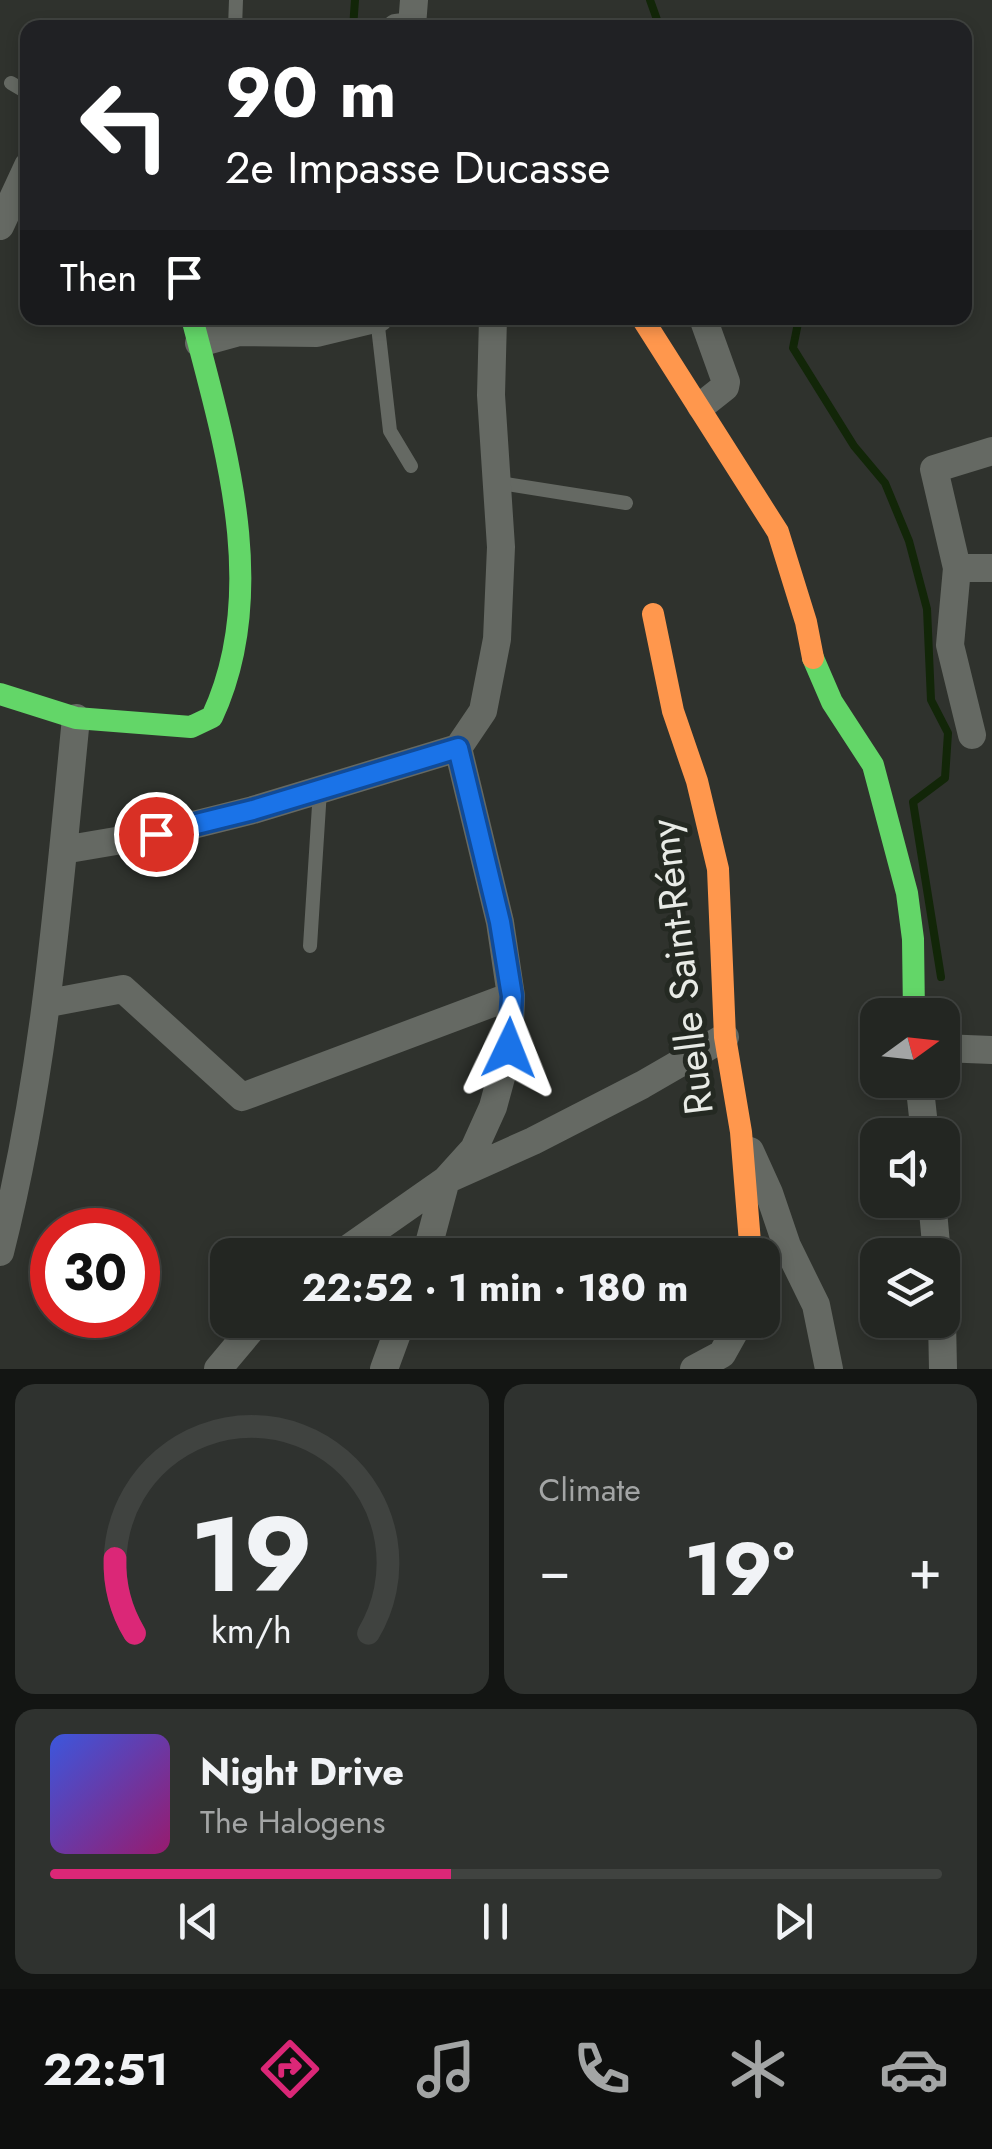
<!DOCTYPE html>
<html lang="en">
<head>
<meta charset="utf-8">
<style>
  body { margin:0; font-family:Jost,sans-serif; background:#2f322f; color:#f1f3f6; height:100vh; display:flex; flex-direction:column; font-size:38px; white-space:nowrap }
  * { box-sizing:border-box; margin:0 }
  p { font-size:32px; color:#a3a5a5 }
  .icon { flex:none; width:55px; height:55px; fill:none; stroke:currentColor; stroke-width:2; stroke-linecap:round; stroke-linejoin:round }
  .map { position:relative; height:1369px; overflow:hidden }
  .side { display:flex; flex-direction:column; gap:15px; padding:15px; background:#131513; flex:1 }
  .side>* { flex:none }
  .guide { position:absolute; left:20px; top:20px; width:952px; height:305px; border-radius:20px; box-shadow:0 5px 15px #0003,0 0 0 2px #404340; background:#202124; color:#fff; overflow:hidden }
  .needle { width:65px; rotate:75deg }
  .buttons { position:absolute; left:860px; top:998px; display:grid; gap:20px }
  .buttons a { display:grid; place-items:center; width:100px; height:100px; border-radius:20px; background:#232622; box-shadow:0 5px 15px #0003,0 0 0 2px #404340; font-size:50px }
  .speed { position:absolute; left:30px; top:1208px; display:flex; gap:20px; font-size:50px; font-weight:700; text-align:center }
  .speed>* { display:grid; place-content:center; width:130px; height:130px; border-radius:50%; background:#232622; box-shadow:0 5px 15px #0003,0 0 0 2px #404340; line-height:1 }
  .speed .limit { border:15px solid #d22; background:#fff; color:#111 }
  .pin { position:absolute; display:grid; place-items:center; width:85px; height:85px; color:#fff; margin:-42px; border:5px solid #fff; border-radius:50%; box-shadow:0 2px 10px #0007 }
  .me { position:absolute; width:110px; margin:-55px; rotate:2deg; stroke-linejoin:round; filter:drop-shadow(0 0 8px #0008) }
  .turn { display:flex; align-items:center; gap:35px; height:210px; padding:0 40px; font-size:45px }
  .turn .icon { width:130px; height:130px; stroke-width:2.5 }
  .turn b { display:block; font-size:70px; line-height:85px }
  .then { display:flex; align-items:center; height:95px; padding:0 40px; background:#0003; gap:20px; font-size:38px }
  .big { font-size:75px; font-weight:700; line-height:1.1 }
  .side .widget { flex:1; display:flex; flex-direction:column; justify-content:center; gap:15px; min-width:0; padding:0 35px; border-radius:20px; background:#2f322f }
  .side .dial { align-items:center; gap:0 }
  .dial svg { height:260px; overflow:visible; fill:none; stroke:#404340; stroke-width:7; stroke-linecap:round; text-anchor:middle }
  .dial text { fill:#f1f3f6; stroke:none }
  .song { display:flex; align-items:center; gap:30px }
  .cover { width:120px; height:120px; border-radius:15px; background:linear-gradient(135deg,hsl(230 70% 55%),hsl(320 70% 35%)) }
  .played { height:10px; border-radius:5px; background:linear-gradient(90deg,#db2777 45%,#404340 45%) }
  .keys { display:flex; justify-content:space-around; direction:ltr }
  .heat { display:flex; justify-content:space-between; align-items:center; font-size:55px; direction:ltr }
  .side .tiles { flex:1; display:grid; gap:15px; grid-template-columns:1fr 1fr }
  .widget:last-child { grid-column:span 2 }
  .trip { position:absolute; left:210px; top:1238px; width:570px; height:100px; border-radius:20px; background:#232622; box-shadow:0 5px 15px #0003,0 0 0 2px #404340; font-weight:700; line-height:100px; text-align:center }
  .menu { display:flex; height:160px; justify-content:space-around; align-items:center; background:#0e0f0e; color:#a3a5a5 }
  .menu .icon { width:70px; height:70px }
  .menu .current { color:#db2777 }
  .menu b { font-size:45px; color:#f1f3f6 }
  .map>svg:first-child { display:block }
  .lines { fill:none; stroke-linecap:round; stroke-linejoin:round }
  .stream { stroke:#122608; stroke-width:8 }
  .lane { stroke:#656963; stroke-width:14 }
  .street { stroke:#656963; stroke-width:28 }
  .fast { stroke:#63d668; stroke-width:22 }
  .slow { stroke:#ff974d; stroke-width:22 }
  .route-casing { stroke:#114b97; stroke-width:25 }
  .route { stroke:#1a73e8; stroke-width:18 }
  .labels { text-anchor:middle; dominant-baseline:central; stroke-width:10; stroke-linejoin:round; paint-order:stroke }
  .street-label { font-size:40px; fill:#e8ebe6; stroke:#242922 }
</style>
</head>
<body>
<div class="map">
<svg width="992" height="1369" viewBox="0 0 992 1369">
  <rect width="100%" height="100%" fill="#2f322d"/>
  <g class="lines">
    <path class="stream" d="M650,0L660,28
      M353,28L355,0
      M799,318L793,348L854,446L885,483L909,541L927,609L931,700L948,733L945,778L913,802L941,977"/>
    <path class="lane" d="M235,28L236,0
      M11,83L28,93
      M377,318L390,431L411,466
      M494,482L626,503
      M310,946L320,790"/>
    <path class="street" d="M396,28L412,26L414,0
      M0,226L28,166
      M199,343L239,332L317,333L379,318
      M701,406L725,387L726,382L703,318
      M957,568L934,469L992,451
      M972,735L950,645L957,568H992
      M458,748L483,711L497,639L501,547L491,395L493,318
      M63,850L157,834L253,810L458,748
      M49,1003L123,989L242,1097L511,996
      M942,1048L992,1050
      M919,1080L925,1135
      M750,1151L769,1193L787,1246L816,1305L829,1369
      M932,1200L937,1255
      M0,1252C45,1074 58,900 76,718
      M339,1255L446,1180L533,1141L642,1085L725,1037
      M426,1255L446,1180L474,1149L493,1107L509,1048L511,996L500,922L458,748
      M942,1320L943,1369
      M218,1369L259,1320
      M384,1369L402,1320
      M694,1369L722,1354L741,1320"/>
    <path class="fast" d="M813,658L832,702L873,765L907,893L913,939L914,1015
      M0,694L76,718L191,727L212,717C271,591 225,445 192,318"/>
    <path class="slow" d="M642,318L778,532L806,622L813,658
      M653,614L673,711L697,781L718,869L725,1037L741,1132L751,1255"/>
  </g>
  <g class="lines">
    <defs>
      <path id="route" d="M156,834L253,810L458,748L500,922L512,996L509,1048"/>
    </defs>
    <use href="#route" class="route-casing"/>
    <use href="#route" class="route"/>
  </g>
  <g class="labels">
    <g class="street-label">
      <text transform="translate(681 967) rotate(-97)">Ruelle Saint-Rémy</text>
    </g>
  </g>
</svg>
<div class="buttons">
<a><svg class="needle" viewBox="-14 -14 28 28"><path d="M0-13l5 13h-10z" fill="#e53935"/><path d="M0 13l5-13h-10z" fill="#a3a5a5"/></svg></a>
<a><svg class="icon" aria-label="sound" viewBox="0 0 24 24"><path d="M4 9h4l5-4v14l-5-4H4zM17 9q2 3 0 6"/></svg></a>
<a><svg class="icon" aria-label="layers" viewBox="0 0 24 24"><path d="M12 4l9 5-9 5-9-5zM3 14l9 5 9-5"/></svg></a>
</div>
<div class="speed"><div class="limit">30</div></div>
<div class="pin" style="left:156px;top:834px;background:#d93025"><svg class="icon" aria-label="arrive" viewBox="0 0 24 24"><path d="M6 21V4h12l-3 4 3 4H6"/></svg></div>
<svg class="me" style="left:509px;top:1048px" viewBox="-20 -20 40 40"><path d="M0-17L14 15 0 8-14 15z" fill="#1a73e8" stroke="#fff" stroke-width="4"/></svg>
<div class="trip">22:52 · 1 min · 180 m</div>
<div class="guide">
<div class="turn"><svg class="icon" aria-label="left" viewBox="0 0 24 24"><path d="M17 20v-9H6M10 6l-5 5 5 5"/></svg><div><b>90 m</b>2e Impasse Ducasse</div></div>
<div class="then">Then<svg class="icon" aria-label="arrive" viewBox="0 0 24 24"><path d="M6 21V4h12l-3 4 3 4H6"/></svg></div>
</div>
</div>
<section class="side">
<div class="tiles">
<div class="widget dial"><svg viewBox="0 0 100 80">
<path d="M14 69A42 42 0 1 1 86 69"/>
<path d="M14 69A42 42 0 0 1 8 46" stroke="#db2777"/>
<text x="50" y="56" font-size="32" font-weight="700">19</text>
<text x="50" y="72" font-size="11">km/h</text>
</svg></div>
<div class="widget"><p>Climate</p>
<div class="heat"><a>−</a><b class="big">19°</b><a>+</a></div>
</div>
<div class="widget">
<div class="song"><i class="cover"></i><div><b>Night Drive</b><p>The Halogens</p></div></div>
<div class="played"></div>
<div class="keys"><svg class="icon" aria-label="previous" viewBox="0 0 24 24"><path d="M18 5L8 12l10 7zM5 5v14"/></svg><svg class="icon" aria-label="pause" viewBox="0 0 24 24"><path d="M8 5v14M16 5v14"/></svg><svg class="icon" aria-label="next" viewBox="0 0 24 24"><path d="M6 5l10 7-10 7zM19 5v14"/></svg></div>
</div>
</div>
</section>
<nav class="menu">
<b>22:51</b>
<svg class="icon current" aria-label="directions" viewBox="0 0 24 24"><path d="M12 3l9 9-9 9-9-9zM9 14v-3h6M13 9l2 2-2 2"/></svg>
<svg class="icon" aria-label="music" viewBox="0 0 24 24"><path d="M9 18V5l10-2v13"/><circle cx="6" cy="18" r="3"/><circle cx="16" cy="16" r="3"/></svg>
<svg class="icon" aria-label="phone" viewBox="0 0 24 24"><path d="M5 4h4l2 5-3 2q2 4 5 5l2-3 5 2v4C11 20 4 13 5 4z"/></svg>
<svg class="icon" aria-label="climate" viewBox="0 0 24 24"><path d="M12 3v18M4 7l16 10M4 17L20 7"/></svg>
<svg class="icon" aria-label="car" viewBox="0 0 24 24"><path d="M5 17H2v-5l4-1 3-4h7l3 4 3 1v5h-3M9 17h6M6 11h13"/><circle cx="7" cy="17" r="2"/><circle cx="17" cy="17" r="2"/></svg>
</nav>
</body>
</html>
